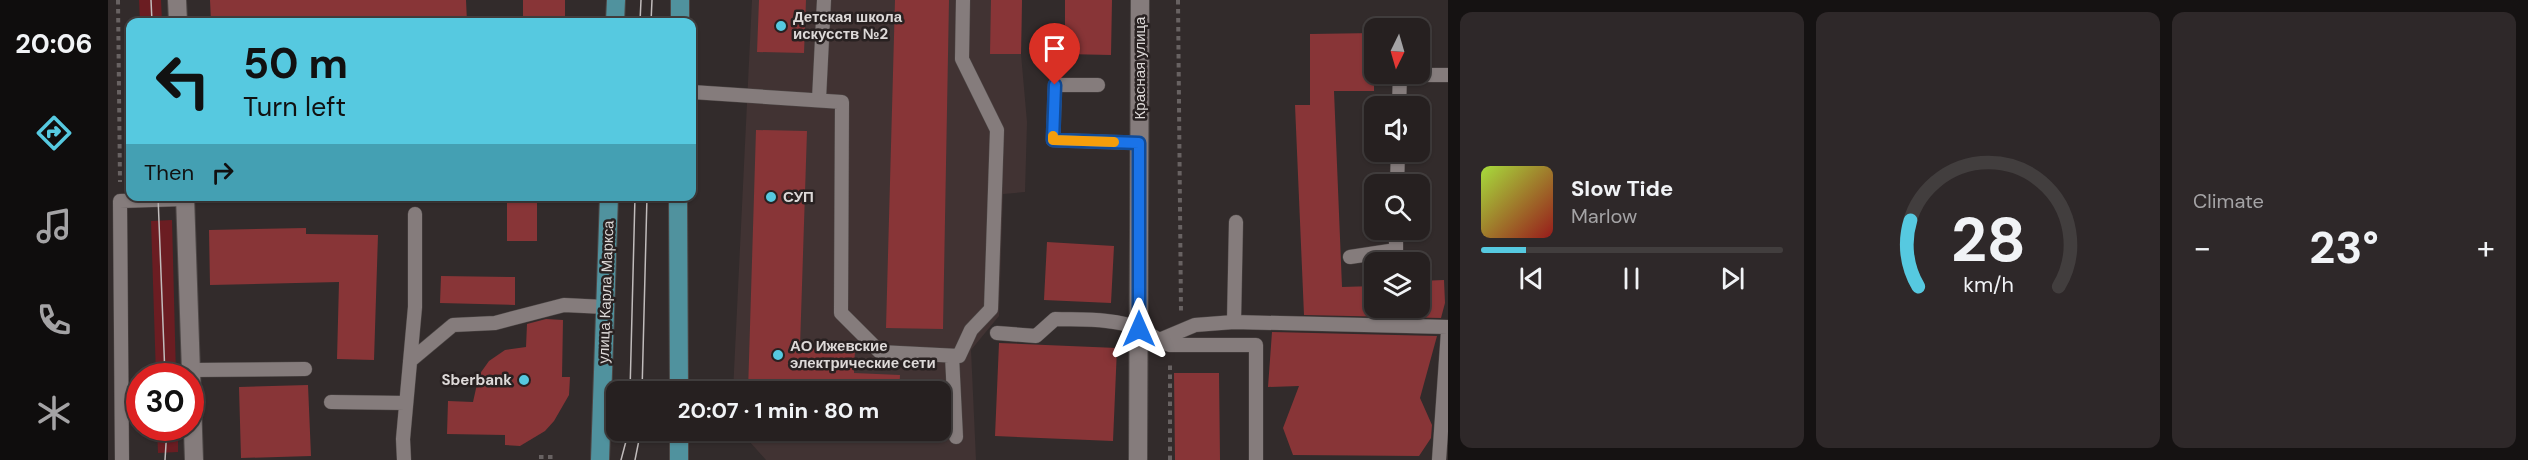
<!DOCTYPE html>
<html lang="en">
<head>
<meta charset="utf-8">
<style>
  body { margin:0; font-family:"DM Sans",sans-serif; background:#2e2829; color:#f1f3f6; height:100vh; display:flex; flex-direction:column; font-size:22px; white-space:nowrap }
  * { box-sizing:border-box; margin:0 }
  p { font-size:20px; color:#a4a3a5 }
  .icon { flex:none; width:33px; height:33px; fill:none; stroke:currentColor; stroke-width:2; stroke-linecap:round; stroke-linejoin:round }
  .map { position:relative; flex:1; overflow:hidden }
  .panel { display:flex; flex-direction:column; gap:12px; padding:12px; background:#151212; width:1080px }
  .panel>* { flex:none }
  .banner { position:absolute; left:18px; top:18px; width:570px; height:183px; border-radius:12px; box-shadow:0 2px 4px #0004,0 0 0 2px #423e3e; background:#56c9e0; color:#111; overflow:hidden }
  .needle { width:39px; rotate:185deg }
  .buttons { position:absolute; left:1256px; top:18px; display:grid; gap:12px }
  .buttons a { display:grid; place-items:center; width:66px; height:66px; border-radius:12px; background:#262020; box-shadow:0 2px 4px #0004,0 0 0 2px #423e3e; font-size:30px }
  .speed { position:absolute; left:18px; top:363px; display:flex; gap:12px; font-size:30px; font-weight:700; text-align:center }
  .speed>* { display:grid; place-content:center; width:78px; height:78px; border-radius:50%; background:#262020; box-shadow:0 2px 4px #0004,0 0 0 2px #423e3e; line-height:1 }
  .speed .limit { border:9px solid #d22; background:#fff; color:#111 }
  .pin { position:absolute; display:grid; place-items:center; width:51px; height:51px; color:#fff; margin:-62px -26px; border-radius:50% 50% 50% 0; rotate:-45deg; box-shadow:0 0 6px #0007 }
  .pin .icon { rotate:45deg }
  .me { position:absolute; width:66px; margin:-33px; rotate:0deg; stroke-linejoin:round; filter:drop-shadow(0 0 4px #0008) }
  .turn { display:flex; align-items:center; gap:21px; height:126px; padding:0 18px; font-size:27px }
  .turn .icon { width:78px; height:78px; stroke-width:2.5 }
  .turn b { display:block; font-size:42px; line-height:51px }
  .then { display:flex; align-items:center; height:57px; padding:0 18px; background:#0003; gap:12px; font-size:22px }
  .big { font-size:45px; font-weight:700; line-height:1.1 }
  .panel .card { flex:1; display:flex; flex-direction:column; justify-content:center; gap:9px; min-width:0; padding:0 21px; border-radius:12px; background:#2e2829 }
  .panel .dial { align-items:center; gap:0 }
  .dial svg { height:156px; overflow:visible; fill:none; stroke:#423e3e; stroke-width:7; stroke-linecap:round; text-anchor:middle }
  .dial text { fill:#f1f3f6; stroke:none }
  .song { display:flex; align-items:center; gap:18px }
  .cover { width:72px; height:72px; border-radius:9px; background:linear-gradient(135deg,hsl(80 70% 55%),hsl(0 70% 35%)) }
  .played { height:6px; border-radius:3px; background:linear-gradient(90deg,#56c9e0 15%,#423e3e 15%) }
  .keys { display:flex; justify-content:space-around; direction:ltr }
  .heat { display:flex; justify-content:space-between; align-items:center; font-size:33px; direction:ltr }
  .panel .tiles { flex:1; display:grid; gap:12px; grid-template-columns:repeat(3,1fr) }
  .trip { position:absolute; left:498px; top:381px; width:345px; height:60px; border-radius:12px; background:#262020; box-shadow:0 2px 4px #0004,0 0 0 2px #423e3e; font-weight:700; line-height:60px; text-align:center }
  main { display:flex; flex:1; min-height:0 }
  .tab-bar { display:flex; flex-direction:column; width:108px; justify-content:space-around; align-items:center; background:#0f0d0d; color:#a4a3a5 }
  .tab-bar .icon { width:42px; height:42px }
  .tab-bar .active { color:#56c9e0 }
  .tab-bar b { font-size:27px; color:#f1f3f6 }
  .map>svg:first-child { display:block }
  .built { fill:#413333 }
  .green { fill:#6b1d22 }
  .building { fill:#883537 }
  .lines { fill:none; stroke-linecap:round; stroke-linejoin:round }
  .lane-casing { stroke:#4d4746; stroke-width:15 }
  .street-casing { stroke:#4d4746; stroke-width:20 }
  .primary-casing { stroke:#4d4746; stroke-width:20 }
  .path { stroke:#686262; stroke-width:4; stroke-dasharray:4.5 4.5; stroke-linecap:butt }
  .lane { stroke:#857c7c; stroke-width:14 }
  .street { stroke:#857c7c; stroke-width:18 }
  .primary { stroke:#50929e; stroke-width:18 }
  .tram { stroke:#c1bcbc; stroke-width:1.5 }
  .route-casing { stroke:#114b97; stroke-width:15 }
  .route { stroke:#1a73e8; stroke-width:10 }
  .slow { stroke:#f59e0b; stroke-width:10 }
  .poi-dot { fill:#56c9e0; stroke:#282121; stroke-width:2 }
  .labels { text-anchor:middle; dominant-baseline:central; stroke-width:5; stroke-linejoin:round; paint-order:stroke }
  .poi-label { font-size:15px; font-weight:bold; fill:#ddd9d8; stroke:#282121; text-anchor:start }
  .street-label { font-size:15px; fill:#ddd9d8; stroke:#282121 }
</style>
</head>
<body>
<main>
<nav class="tab-bar">
<b>20:06</b>
<svg class="icon active" aria-label="directions" viewBox="0 0 24 24"><path d="M12 3l9 9-9 9-9-9zM9 14v-3h6M13 9l2 2-2 2"/></svg>
<svg class="icon" aria-label="music" viewBox="0 0 24 24"><path d="M9 18V5l10-2v13"/><circle cx="6" cy="18" r="3"/><circle cx="16" cy="16" r="3"/></svg>
<svg class="icon" aria-label="phone" viewBox="0 0 24 24"><path d="M5 4h4l2 5-3 2q2 4 5 5l2-3 5 2v4C11 20 4 13 5 4z"/></svg>
<svg class="icon" aria-label="climate" viewBox="0 0 24 24"><path d="M12 3v18M4 7l16 10M4 17L20 7"/></svg>
</nav>
<div class="map">
<svg width="1340" height="460" viewBox="0 0 1340 460">
  <rect width="100%" height="100%" fill="#322b2b"/>
  <path class="built" d="M644,0H914L913,54L919,122L917,192L895,194L891,316L863,350L868,460H658L632,431L832,430V392H625Z"/>
  <path class="green" d="M31,0H53L54,22H32Z
    M64,220L68,376H48L43,221Z
    M49,428H70V452L50,453Z"/>
  <path class="building" d="M102,0H358L359,22H103Z
    M415,0H457V22H415Z
    M651,0H698L696,53L649,52Z
    M787,0H841L835,329L778,328Z
    M883,0H914L913,54H882Z
    M957,0H1004L1003,55L957,54Z
    M1266,33V91H1226L1234,287L1266,286V308H1311V281L1336,280L1337,303L1333,318L1196,315L1187,105H1202V34Z
    M648,130L699,131L692,347L747,349L746,373L792,375L791,392H640Z
    M399,199H429V241H399Z
    M198,228V234L270,235L266,360L229,359L231,282L102,285L101,230Z
    M939,242L1006,246L1003,303L936,300Z
    M333,276L407,277V305L332,303Z
    M438,319L455,320L454,377H462L461,395L446,421L437,431L412,446L397,445V435L339,434L340,401L365,402L371,375L381,361L397,350L418,347L419,324Z
    M1164,332L1329,336L1312,398L1324,425L1323,438L1311,456L1185,455L1175,428L1191,386L1160,387Z
    M891,343L1009,348L1005,441L887,436Z
    M1066,373H1111L1112,460H1067Z
    M200,385L203,456L133,458L131,387Z"/>
  <g class="lines">
    <defs>
      <path id="lane" d="M990,85H947L945,140L1031,143
        M584,92L734,102L733,313L772,352L851,356L863,330L883,309L889,130L854,59L855,0
        M711,99L716,0
        M1291,106L1292,75H1340
        M1289,184L1290,152
        M1242,257L1288,250V230
        M1126,322L1340,327
        M889,333L928,336L947,319C974,320 1007,318 1032,329C1043,334 1050,341 1062,345H1148V460
        M1049,341L1087,325L1126,322L1128,222
        M844,356L848,437
        M302,361L345,325L387,323L456,305L497,307
        M83,370L197,369
        M223,402L298,403
        M14,460L12,201L77,199
        M296,460L295,439L307,307V214
        M1331,460L1340,331"/>
      <path id="street" d="M69,0L70,22
        M77,196L86,460
        M1030,460L1032,0"/>
      <path id="primary" d="M507,22L508,0
        M572,22V0
        M570,196L571,392
        M571,430V460
        M492,460L501,196"/>
    </defs>
    <use href="#lane" class="lane-casing"/>
    <use href="#street" class="street-casing"/>
    <use href="#primary" class="primary-casing"/>
    <path class="path" d="M10,0L12,182
      M1070,0L1073,311
      M431,457H449
      M1062,460V361"/>
    <use href="#lane" class="lane"/>
    <use href="#street" class="street"/>
    <use href="#primary" class="primary"/>
    <path class="tram" d="M43,0L44,22
      M532,22L533,0
      M543,22L544,0
      M50,196L57,376
      M522,392L527,196
      M534,392L539,196
      M57,460L59,428
      M513,460L521,430
      M527,460L533,430"/>
  </g>
  <g class="lines">
    <defs>
      <path id="route" d="M947,85L945,140L1031,143V329"/>
    </defs>
    <use href="#route" class="route-casing"/>
    <use href="#route" class="route"/>
    <path class="slow" d="M945,136V140L1006,142"/>
  </g>
  <g class="poi-dot">
    <circle cx="673" cy="26" r="6"/>
    <circle cx="663" cy="197" r="6"/>
    <circle cx="670" cy="355" r="6"/>
    <circle cx="416" cy="380" r="6"/>
  </g>
  <g class="labels">
    <g class="poi-label">
      <text x="685" y="17">Детская школа<tspan x="685" dy="17">искусств №2</tspan></text>
      <text x="675" y="197">СУП</text>
      <text x="682" y="346">АО Ижевские<tspan x="682" dy="17">электрические сети</tspan></text>
      <text x="404" y="380" text-anchor="end">Sberbank</text>
    </g>
    <g class="street-label">
      <text transform="translate(1032 68) rotate(-90)">Красная улица</text>
      <text transform="translate(498 292) rotate(-88)">улица Карла Маркса</text>
    </g>
  </g>
</svg>
<div class="buttons">
<a><svg class="needle" viewBox="-14 -14 28 28"><path d="M0-13l5 13h-10z" fill="#e53935"/><path d="M0 13l5-13h-10z" fill="#a4a3a5"/></svg></a>
<a><svg class="icon" aria-label="sound" viewBox="0 0 24 24"><path d="M4 9h4l5-4v14l-5-4H4zM17 9q2 3 0 6"/></svg></a>
<a><svg class="icon" aria-label="search" viewBox="0 0 24 24"><circle cx="10" cy="10" r="6"/><path d="M15 15l6 6"/></svg></a>
<a><svg class="icon" aria-label="layers" viewBox="0 0 24 24"><path d="M12 4l9 5-9 5-9-5zM3 14l9 5 9-5"/></svg></a>
</div>
<div class="speed"><div class="limit">30</div></div>
<div class="pin" style="left:947px;top:85px;background:#d93025"><svg class="icon" aria-label="arrive" viewBox="0 0 24 24"><path d="M6 21V4h12l-3 4 3 4H6"/></svg></div>
<svg class="me" style="left:1031px;top:329px" viewBox="-20 -20 40 40"><path d="M0-17L14 15 0 8-14 15z" fill="#1a73e8" stroke="#fff" stroke-width="4"/></svg>
<div class="trip">20:07 · 1 min · 80 m</div>
<div class="banner">
<div class="turn"><svg class="icon" aria-label="left" viewBox="0 0 24 24"><path d="M17 20v-9H6M10 6l-5 5 5 5"/></svg><div><b>50 m</b>Turn left</div></div>
<div class="then">Then<svg class="icon" aria-label="right" viewBox="0 0 24 24"><path d="M7 20v-9h11M14 6l5 5-5 5"/></svg></div>
</div>
</div>
<section class="panel">
<div class="tiles">
<div class="card">
<div class="song"><i class="cover"></i><div><b>Slow Tide</b><p>Marlow</p></div></div>
<div class="played"></div>
<div class="keys"><svg class="icon" aria-label="previous" viewBox="0 0 24 24"><path d="M18 5L8 12l10 7zM5 5v14"/></svg><svg class="icon" aria-label="pause" viewBox="0 0 24 24"><path d="M8 5v14M16 5v14"/></svg><svg class="icon" aria-label="next" viewBox="0 0 24 24"><path d="M6 5l10 7-10 7zM19 5v14"/></svg></div>
</div>
<div class="card dial"><svg viewBox="0 0 100 80">
<path d="M14 69A42 42 0 1 1 86 69"/>
<path d="M14 69A42 42 0 0 1 10 35" stroke="#56c9e0"/>
<text x="50" y="56" font-size="32" font-weight="700">28</text>
<text x="50" y="72" font-size="11">km/h</text>
</svg></div>
<div class="card"><p>Climate</p>
<div class="heat"><a>−</a><b class="big">23°</b><a>+</a></div>
</div>
</div>
</section>
</main>
</body>
</html>
